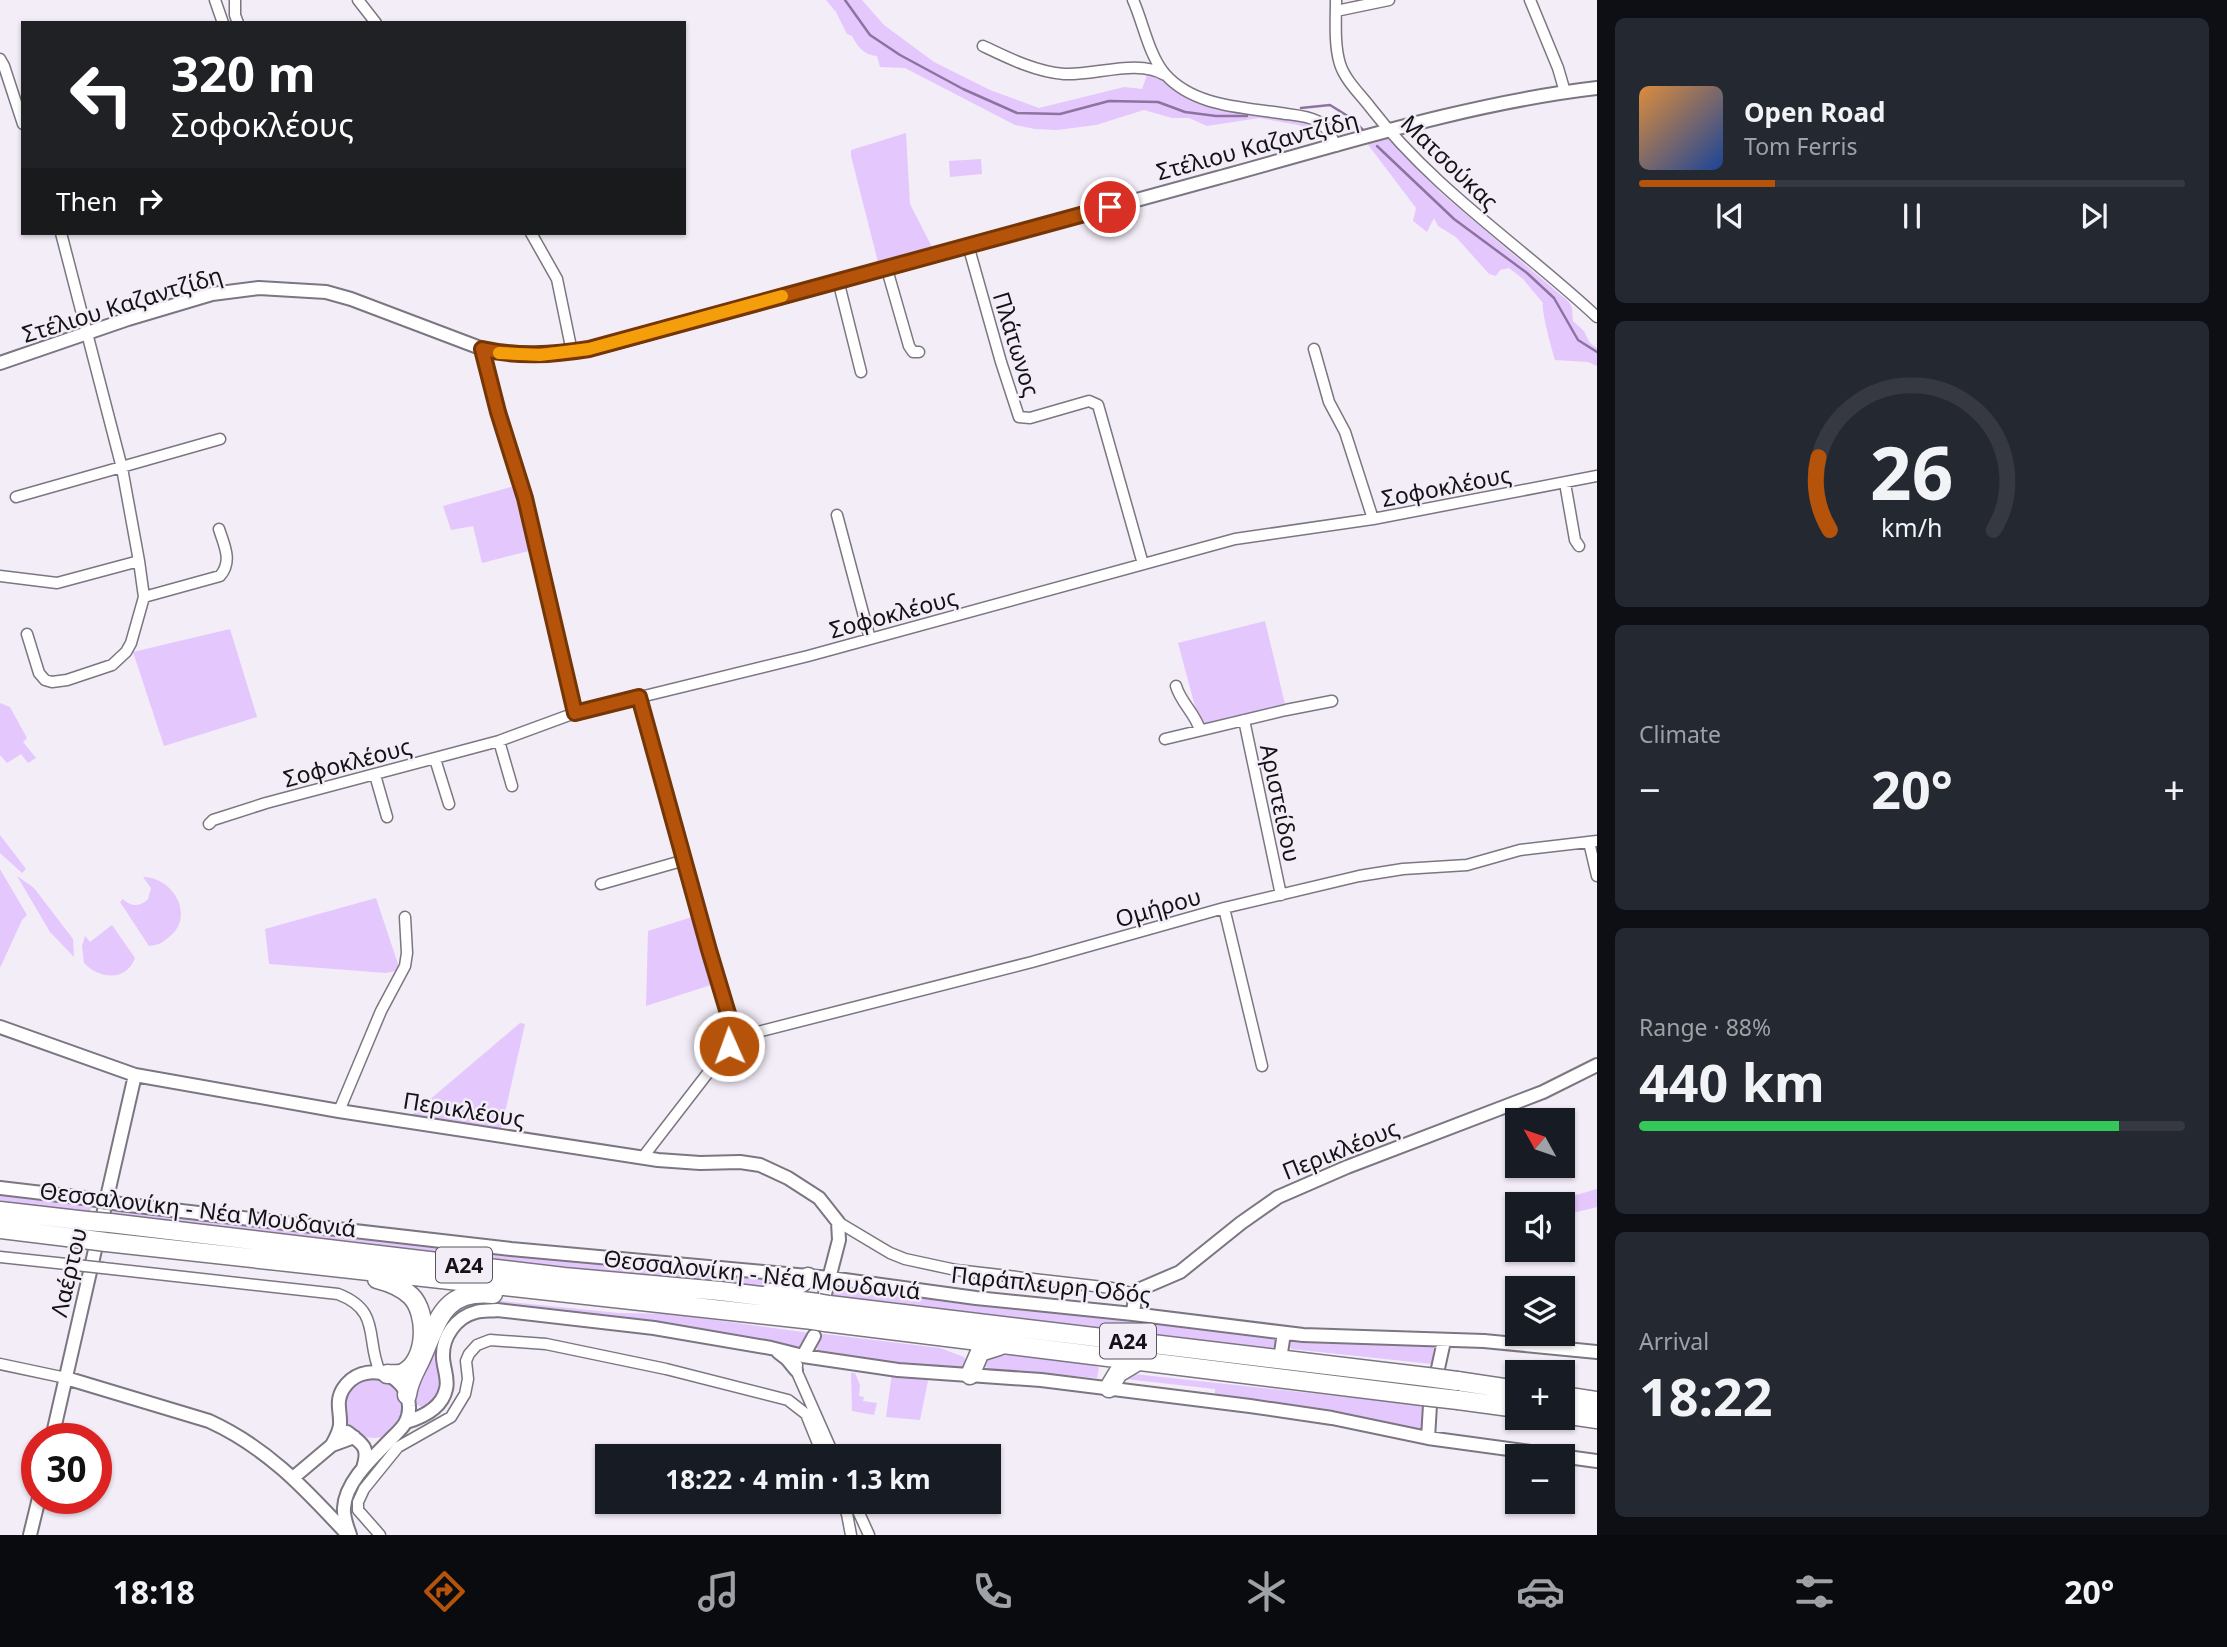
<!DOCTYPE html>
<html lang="en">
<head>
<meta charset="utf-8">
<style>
  body { margin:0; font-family:"Noto Sans",sans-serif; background:#242831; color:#f1f3f6; height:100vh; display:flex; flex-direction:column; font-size:26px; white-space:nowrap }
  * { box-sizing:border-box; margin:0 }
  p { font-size:23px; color:#9ea1a6 }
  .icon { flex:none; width:38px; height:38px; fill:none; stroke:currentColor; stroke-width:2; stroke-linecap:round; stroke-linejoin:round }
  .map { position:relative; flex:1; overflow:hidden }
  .details { display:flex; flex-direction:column; gap:18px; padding:18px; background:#0d0f14; width:630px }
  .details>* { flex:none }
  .hud { position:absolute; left:21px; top:21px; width:665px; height:214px; border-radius:0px; box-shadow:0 2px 5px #0004; background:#202124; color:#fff; overflow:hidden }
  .needle { width:46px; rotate:310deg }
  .controls { position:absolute; left:1505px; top:1108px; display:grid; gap:14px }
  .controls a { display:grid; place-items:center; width:70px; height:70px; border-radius:0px; background:#171b24; box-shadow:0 2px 5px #0004; font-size:35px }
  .speed { position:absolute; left:21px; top:1423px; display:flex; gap:14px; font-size:35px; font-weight:700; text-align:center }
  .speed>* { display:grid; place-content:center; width:91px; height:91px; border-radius:50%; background:#171b24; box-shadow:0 2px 5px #0004; line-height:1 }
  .speed .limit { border:10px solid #d22; background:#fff; color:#111 }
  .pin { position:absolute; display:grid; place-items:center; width:60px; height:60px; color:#fff; margin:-30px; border:4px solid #fff; border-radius:50%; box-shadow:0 2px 7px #0007 }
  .me { position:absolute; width:77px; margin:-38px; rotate:358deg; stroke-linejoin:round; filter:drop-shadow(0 0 5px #0008) }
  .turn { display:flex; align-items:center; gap:24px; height:147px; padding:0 35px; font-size:32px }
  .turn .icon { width:91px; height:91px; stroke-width:2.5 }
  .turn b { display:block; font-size:49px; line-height:60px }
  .then { display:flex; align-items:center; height:66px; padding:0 35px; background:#0003; gap:14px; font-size:26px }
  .big { font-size:52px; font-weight:700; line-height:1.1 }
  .details .widget { flex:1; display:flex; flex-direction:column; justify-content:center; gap:10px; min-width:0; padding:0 24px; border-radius:10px; background:#242831 }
  .details .dial { align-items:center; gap:0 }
  .dial svg { height:182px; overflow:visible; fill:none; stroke:#363941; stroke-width:7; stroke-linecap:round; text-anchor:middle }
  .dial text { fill:#f1f3f6; stroke:none }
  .song { display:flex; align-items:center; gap:21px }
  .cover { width:84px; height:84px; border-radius:10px; background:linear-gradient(135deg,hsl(30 70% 55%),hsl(220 70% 35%)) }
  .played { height:7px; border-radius:4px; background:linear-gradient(90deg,#b45309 25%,#363941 25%) }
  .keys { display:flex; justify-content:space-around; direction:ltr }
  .heat { display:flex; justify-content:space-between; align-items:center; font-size:38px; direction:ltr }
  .charge { height:10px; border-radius:5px; background:linear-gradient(90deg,#34c759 88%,#363941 0) }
  .trip { position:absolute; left:595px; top:1444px; width:406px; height:70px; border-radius:0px; background:#171b24; box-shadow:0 2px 5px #0004; font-weight:700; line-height:70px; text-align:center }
  .tab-bar { display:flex; height:112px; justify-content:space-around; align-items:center; background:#090b0e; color:#9ea1a6 }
  .tab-bar .icon { width:49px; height:49px }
  .tab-bar .on { color:#b45309 }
  .tab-bar b { font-size:32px; color:#f1f3f6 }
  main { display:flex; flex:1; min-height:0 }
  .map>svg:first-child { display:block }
  .green { fill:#e4c7fd }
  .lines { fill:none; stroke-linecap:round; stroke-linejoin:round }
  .stream { stroke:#8c73a0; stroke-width:2.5 }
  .street-casing { stroke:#7b7680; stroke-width:13 }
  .secondary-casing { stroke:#7b7680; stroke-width:16 }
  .highway-casing { stroke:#7b7680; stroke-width:21 }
  .street { stroke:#fff; stroke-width:10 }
  .secondary { stroke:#fff; stroke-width:12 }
  .highway { stroke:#fff; stroke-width:18 }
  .street-bridge-casing { stroke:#7b7680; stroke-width:13; stroke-linecap:butt }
  .secondary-bridge-casing { stroke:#7b7680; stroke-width:16; stroke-linecap:butt }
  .highway-bridge-casing { stroke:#7b7680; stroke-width:21; stroke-linecap:butt }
  .street-bridge { stroke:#fff; stroke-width:10 }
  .secondary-bridge { stroke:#fff; stroke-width:12 }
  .highway-bridge { stroke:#fff; stroke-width:18 }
  .route-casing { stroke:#753606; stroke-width:18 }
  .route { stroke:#b45309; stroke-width:12 }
  .slow { stroke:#f59e0b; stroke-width:12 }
  .labels { text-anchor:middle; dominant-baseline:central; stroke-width:5; stroke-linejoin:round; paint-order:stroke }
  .shield { fill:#f3edf8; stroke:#57545a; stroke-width:2 }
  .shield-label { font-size:21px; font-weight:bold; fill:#141216 }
  .street-label { font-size:23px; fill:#141216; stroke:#f3edf8 }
</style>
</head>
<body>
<main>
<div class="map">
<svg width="1597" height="1535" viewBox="0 0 1597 1535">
  <rect width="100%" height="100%" fill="#f3edf8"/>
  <path class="green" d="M826,0H862L884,25L934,62L990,90L1039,108L1124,87L1142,89L1147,75L1165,80L1175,86L1276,115L1318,124L1324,133L1298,125L1259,118L1207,126L1189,118H1172L1144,110L1096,125L1057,130L1035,129L1015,125L905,68L880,67L877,56C864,55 858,47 852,36L847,34L836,12Z
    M906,133L910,204L932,247L878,262L851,156V150Z
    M1388,137L1440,192L1569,302L1572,308L1573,321L1584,331L1590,343L1597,348V366L1588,362L1555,360C1552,350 1541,311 1543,303L1523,279L1509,268L1500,270L1496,276L1489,274L1456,237L1438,226L1434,218L1427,232L1413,221L1416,208L1366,142Z
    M981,159L982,174L950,177L949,161Z
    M518,485L533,550L482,563L473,526L451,530L443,506Z
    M1265,621L1285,704L1200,725L1178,643Z
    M230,629L257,717L164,746L133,652Z
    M0,703L10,707L27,738L23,742L36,758L28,763L21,754L7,763L0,755Z
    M0,835L26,869L22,873L0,853Z
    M0,869L27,915L22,920L0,968Z
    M17,876L34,888L73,939L74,957L50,932Z
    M143,877C173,877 196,916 169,937C162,943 159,945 149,946L120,902L123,899C131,907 140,907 148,899L151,888Z
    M376,898L400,970L386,973L269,964L265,929Z
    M695,916L714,984L646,1006L648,931Z
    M112,925L135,958C126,982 99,979 84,963L82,946L85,936L90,942Z
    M520,1023L525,1024L501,1130L408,1118Z
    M1597,1189V1207L1573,1213L1569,1197Z
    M0,1192L92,1203L90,1212L31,1207L0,1200Z
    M113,1204L799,1279L775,1289L484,1258L111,1215Z
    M833,1284L971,1305L1148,1322L1259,1335L1275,1339L1277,1344L1275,1347L1268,1348L829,1299Z
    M492,1300L619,1313L671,1314L810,1333L803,1347L796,1349L493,1306L454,1319L440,1397L424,1408L413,1403L414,1379L444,1318L467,1303Z
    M816,1333L940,1348L964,1357L967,1362L963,1367L958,1369L899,1365L817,1352Z
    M1294,1340L1361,1341L1434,1347L1432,1364L1291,1349L1289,1344L1290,1341Z
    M994,1351L1092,1362L1099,1368L1097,1378L991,1369L980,1365Z
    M851,1373H855L860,1385L859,1396L864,1397L863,1401L877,1403L874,1415L852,1411Z
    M892,1373L929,1376L920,1420L886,1417Z
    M1134,1374L1429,1406L1426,1433L1265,1402L1215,1396V1389L1125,1379L1124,1385L1118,1383L1120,1377Z
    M344 1408a30 30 0 1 1 60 0a30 30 0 1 1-60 0Z"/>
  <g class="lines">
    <path class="stream" d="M845,0L870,35L900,55L963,89L1017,113L1060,114L1109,101L1158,102L1185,112L1216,116H1247
      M1301,108L1330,105L1351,118L1365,132
      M1377,146L1454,219L1527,273L1554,298L1578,340L1597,352"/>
    <defs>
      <path id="street" d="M215,0L223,23
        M235,0V15L238,23
        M358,0L376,23
        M1133,0C1143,22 1149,56 1165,74C1193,106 1241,107 1280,113C1291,115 1306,115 1317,121C1326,125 1332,137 1336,146
        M1336,0C1336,20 1334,45 1340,64C1345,80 1360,94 1370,107C1434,190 1521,246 1597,317
        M1530,0L1558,68L1565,92
        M1336,11L1389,0
        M983,46C1008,58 1036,72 1064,74C1094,76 1138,58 1165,75
        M0,59L4,66L23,124
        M531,233L557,279L572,352
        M968,245L1001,362L1019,417L1030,418L1089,401L1098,405L1143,564
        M886,266L909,346L913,352H919
        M838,280L861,372
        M483,349L498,412L525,498L575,713
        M1314,349L1329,402L1345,432L1373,519
        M1565,483L1575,540L1579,546
        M16,497L220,439
        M837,515L870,639
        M0,576L57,583L139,561L122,468L61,233
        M144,597L220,576C233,561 224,545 219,529
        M27,634L39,673L45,680L52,682L67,680L112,665L126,652L131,643L144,597L139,561
        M1176,686C1181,703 1195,713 1200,730
        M639,697L734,1034L731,1043L643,1157
        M1244,720L1281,895
        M1165,739L1286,710L1332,701
        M499,741L512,786
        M435,759L449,804
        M375,775L387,817
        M209,824L213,820L266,803L499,741L575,713L808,656L1235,539L1373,519L1597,476
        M1589,842L1597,876
        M601,884L685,860
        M1224,908L1262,1066
        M734,1038L1032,962L1224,908L1359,876L1403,869L1467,865L1520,850L1597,841
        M339,1111L381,1011L405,966L407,953L405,917
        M838,1222L890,1253L905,1259L956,1270L1112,1288L1135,1294
        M0,1257L76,1265
        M103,1268L338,1294C382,1311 365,1339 380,1372
        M0,1364L66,1378
        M797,1365L796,1370L834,1456
        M842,1502L847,1514L851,1535
        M854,1502L869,1535
        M380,1535L358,1510V1502L364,1489L398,1447L451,1417L465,1394L468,1379L466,1361L469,1354L477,1345L490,1340L546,1344L666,1369L788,1400L806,1414L823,1456"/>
      <path id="secondary" d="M0,363L128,319L212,294L259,288L326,292L351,299L483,349C526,359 567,354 610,344C812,288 1014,232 1217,178C1342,144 1468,103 1597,88
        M0,1027L135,1075L339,1111L658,1160L700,1163L740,1162L760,1165L788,1178L819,1198L838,1222L839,1240L825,1294
        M0,1188L85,1198
        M120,1204L511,1249L830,1278L976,1298L1133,1314L1303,1335L1484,1341L1597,1352
        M1133,1314L1135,1296L1138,1290L1180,1272L1241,1223L1278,1197L1347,1167L1543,1092L1597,1065
        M778,1352L787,1359L796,1370
        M803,1356L814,1336
        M1280,1359L1284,1333
        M66,1378L209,1421C268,1448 305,1489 348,1535
        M406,1422C423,1417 442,1408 446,1389C449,1379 443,1367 443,1357C442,1337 456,1317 476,1312C483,1310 490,1311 497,1310L654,1328L771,1348L803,1356L898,1370L1041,1380L1250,1406L1332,1418L1428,1438L1597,1461
        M347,1432C362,1444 370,1446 363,1468
        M52,1438L135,1075
        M1428,1438L1430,1405L1444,1341
        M332,1445C335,1439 339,1433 340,1425C341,1412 335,1402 343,1389C362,1359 408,1372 409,1406C410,1424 398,1431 388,1442C371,1459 345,1483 344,1508C343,1517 347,1526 350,1535
        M294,1477L332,1445L354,1437
        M30,1535L39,1498"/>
      <path id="highway" d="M0,1211L87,1221
        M110,1223L564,1277L720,1291L818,1303
        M0,1229L83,1239
        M106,1242L813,1320
        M377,1279C389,1282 401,1286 411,1296C428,1313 428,1361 403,1373C398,1375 392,1374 387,1374
        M770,1293C783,1292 800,1287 808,1277
        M829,1305L1427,1377
        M825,1322L1423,1396
        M970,1375L980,1352L999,1346
        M1457,1381L1517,1390
        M1109,1388L1118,1373L1138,1361
        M407,1395C409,1380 415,1372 421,1359C438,1322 442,1289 493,1294
        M1563,1396L1597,1401
        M1458,1400L1517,1408
        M1563,1414L1597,1419"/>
    </defs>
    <use href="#street" class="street-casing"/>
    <use href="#secondary" class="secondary-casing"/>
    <use href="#highway" class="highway-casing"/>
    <use href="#street" class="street"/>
    <use href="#secondary" class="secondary"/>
    <use href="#highway" class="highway"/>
    <defs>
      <path id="street-bridge" d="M76,1265L103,1268"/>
      <path id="secondary-bridge" d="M85,1198L120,1204"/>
      <path id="highway-bridge" d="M87,1221L110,1223
        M83,1239L106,1242
        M818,1303L829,1305
        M813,1320L825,1322
        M1427,1377L1457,1381
        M1423,1396L1458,1400"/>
    </defs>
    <use href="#street-bridge" class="street-bridge-casing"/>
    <use href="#secondary-bridge" class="secondary-bridge-casing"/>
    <use href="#highway-bridge" class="highway-bridge-casing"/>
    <use href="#street-bridge" class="street-bridge"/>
    <use href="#secondary-bridge" class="secondary-bridge"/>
    <use href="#highway-bridge" class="highway-bridge"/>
  </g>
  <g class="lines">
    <defs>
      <path id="route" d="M729,1046L734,1038L733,1030L709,950L639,697L575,713L525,498L498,412L482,349C519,357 552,355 589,349L1110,207"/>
    </defs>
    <use href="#route" class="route-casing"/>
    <use href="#route" class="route"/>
    <path class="slow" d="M499,353L540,355L589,349L782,296"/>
  </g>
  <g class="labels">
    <g class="shield">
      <rect x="436" y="1247.5" width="56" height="35" rx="5"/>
      <rect x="1100" y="1323.5" width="56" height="35" rx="5"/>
    </g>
    <g class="shield-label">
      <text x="464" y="1265">Α24</text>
      <text x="1128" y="1341">Α24</text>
    </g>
    <g class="street-label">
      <text transform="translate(1257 145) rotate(-15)">Στέλιου Καζαντζίδη</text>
      <text transform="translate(1450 162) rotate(44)">Ματσούκας</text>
      <text transform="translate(122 304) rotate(-17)">Στέλιου Καζαντζίδη</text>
      <text transform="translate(1017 344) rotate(73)">Πλάτωνος</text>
      <text transform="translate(1446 486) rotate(-11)">Σοφοκλέους</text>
      <text transform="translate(893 613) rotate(-15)">Σοφοκλέους</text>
      <text transform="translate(347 762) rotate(-15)">Σοφοκλέους</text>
      <text transform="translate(1281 803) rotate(78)">Αριστείδου</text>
      <text transform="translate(1158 907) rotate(-16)">Ομήρου</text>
      <text transform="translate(464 1109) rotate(9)">Περικλέους</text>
      <text transform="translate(1340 1149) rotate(-22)">Περικλέους</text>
      <text transform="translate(198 1209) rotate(7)">Θεσσαλονίκη - Νέα Μουδανιά</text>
      <text transform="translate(68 1272) rotate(-77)">Λαέρτου</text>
      <text transform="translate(762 1274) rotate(6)">Θεσσαλονίκη - Νέα Μουδανιά</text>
      <text transform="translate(1051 1284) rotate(6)">Παράπλευρη Οδός</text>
    </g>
  </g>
</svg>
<div class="controls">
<a><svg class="needle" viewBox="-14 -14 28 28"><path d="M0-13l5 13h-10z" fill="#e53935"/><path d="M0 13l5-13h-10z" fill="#9ea1a6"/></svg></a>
<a><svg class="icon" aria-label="sound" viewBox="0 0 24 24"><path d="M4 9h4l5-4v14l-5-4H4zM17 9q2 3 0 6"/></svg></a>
<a><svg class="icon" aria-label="layers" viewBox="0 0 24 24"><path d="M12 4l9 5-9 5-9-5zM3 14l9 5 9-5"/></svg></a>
<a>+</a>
<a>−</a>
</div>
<div class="speed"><div class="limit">30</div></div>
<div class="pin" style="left:1110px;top:207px;background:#d93025"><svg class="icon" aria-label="arrive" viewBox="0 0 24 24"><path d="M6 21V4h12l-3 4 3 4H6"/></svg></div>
<svg class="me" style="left:729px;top:1046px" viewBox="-20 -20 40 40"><circle r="17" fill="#b45309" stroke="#fff" stroke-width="3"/><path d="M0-11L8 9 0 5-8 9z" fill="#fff"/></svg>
<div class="trip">18:22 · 4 min · 1.3 km</div>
<div class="hud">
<div class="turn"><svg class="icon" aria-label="left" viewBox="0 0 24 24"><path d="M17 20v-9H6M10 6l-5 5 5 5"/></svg><div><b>320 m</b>Σοφοκλέους</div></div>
<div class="then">Then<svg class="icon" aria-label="right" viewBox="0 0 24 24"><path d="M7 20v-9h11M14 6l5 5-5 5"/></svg></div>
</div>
</div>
<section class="details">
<div class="widget">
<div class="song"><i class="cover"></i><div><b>Open Road</b><p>Tom Ferris</p></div></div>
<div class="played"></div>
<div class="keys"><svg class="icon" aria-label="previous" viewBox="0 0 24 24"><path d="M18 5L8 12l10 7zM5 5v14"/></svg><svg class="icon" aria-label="pause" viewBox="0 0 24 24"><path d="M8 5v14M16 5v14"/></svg><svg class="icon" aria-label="next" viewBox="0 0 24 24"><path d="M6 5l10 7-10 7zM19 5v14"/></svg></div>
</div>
<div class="widget dial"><svg viewBox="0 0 100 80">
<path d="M14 69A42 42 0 1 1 86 69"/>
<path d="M14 69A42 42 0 0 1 9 37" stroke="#b45309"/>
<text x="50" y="56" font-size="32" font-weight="700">26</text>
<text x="50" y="72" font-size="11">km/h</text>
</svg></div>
<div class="widget"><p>Climate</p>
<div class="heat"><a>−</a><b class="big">20°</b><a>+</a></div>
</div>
<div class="widget"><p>Range · 88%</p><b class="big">440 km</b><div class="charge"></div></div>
<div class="widget"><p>Arrival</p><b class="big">18:22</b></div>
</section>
</main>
<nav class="tab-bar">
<b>18:18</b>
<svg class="icon on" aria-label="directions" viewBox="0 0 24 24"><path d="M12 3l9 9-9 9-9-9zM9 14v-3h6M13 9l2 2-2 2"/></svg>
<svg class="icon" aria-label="music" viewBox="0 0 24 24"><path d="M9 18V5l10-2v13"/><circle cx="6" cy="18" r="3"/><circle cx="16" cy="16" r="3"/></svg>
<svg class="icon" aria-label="phone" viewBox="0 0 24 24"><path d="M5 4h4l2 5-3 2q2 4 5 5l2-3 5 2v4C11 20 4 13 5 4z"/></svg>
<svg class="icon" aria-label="climate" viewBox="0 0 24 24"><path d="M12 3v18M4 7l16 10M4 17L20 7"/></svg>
<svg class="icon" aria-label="car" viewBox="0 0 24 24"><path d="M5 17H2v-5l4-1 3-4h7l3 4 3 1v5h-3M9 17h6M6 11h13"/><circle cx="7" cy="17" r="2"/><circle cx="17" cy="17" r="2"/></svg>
<svg class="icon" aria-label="filters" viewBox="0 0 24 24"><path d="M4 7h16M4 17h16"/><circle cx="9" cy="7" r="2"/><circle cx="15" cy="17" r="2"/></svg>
<b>20°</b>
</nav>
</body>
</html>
